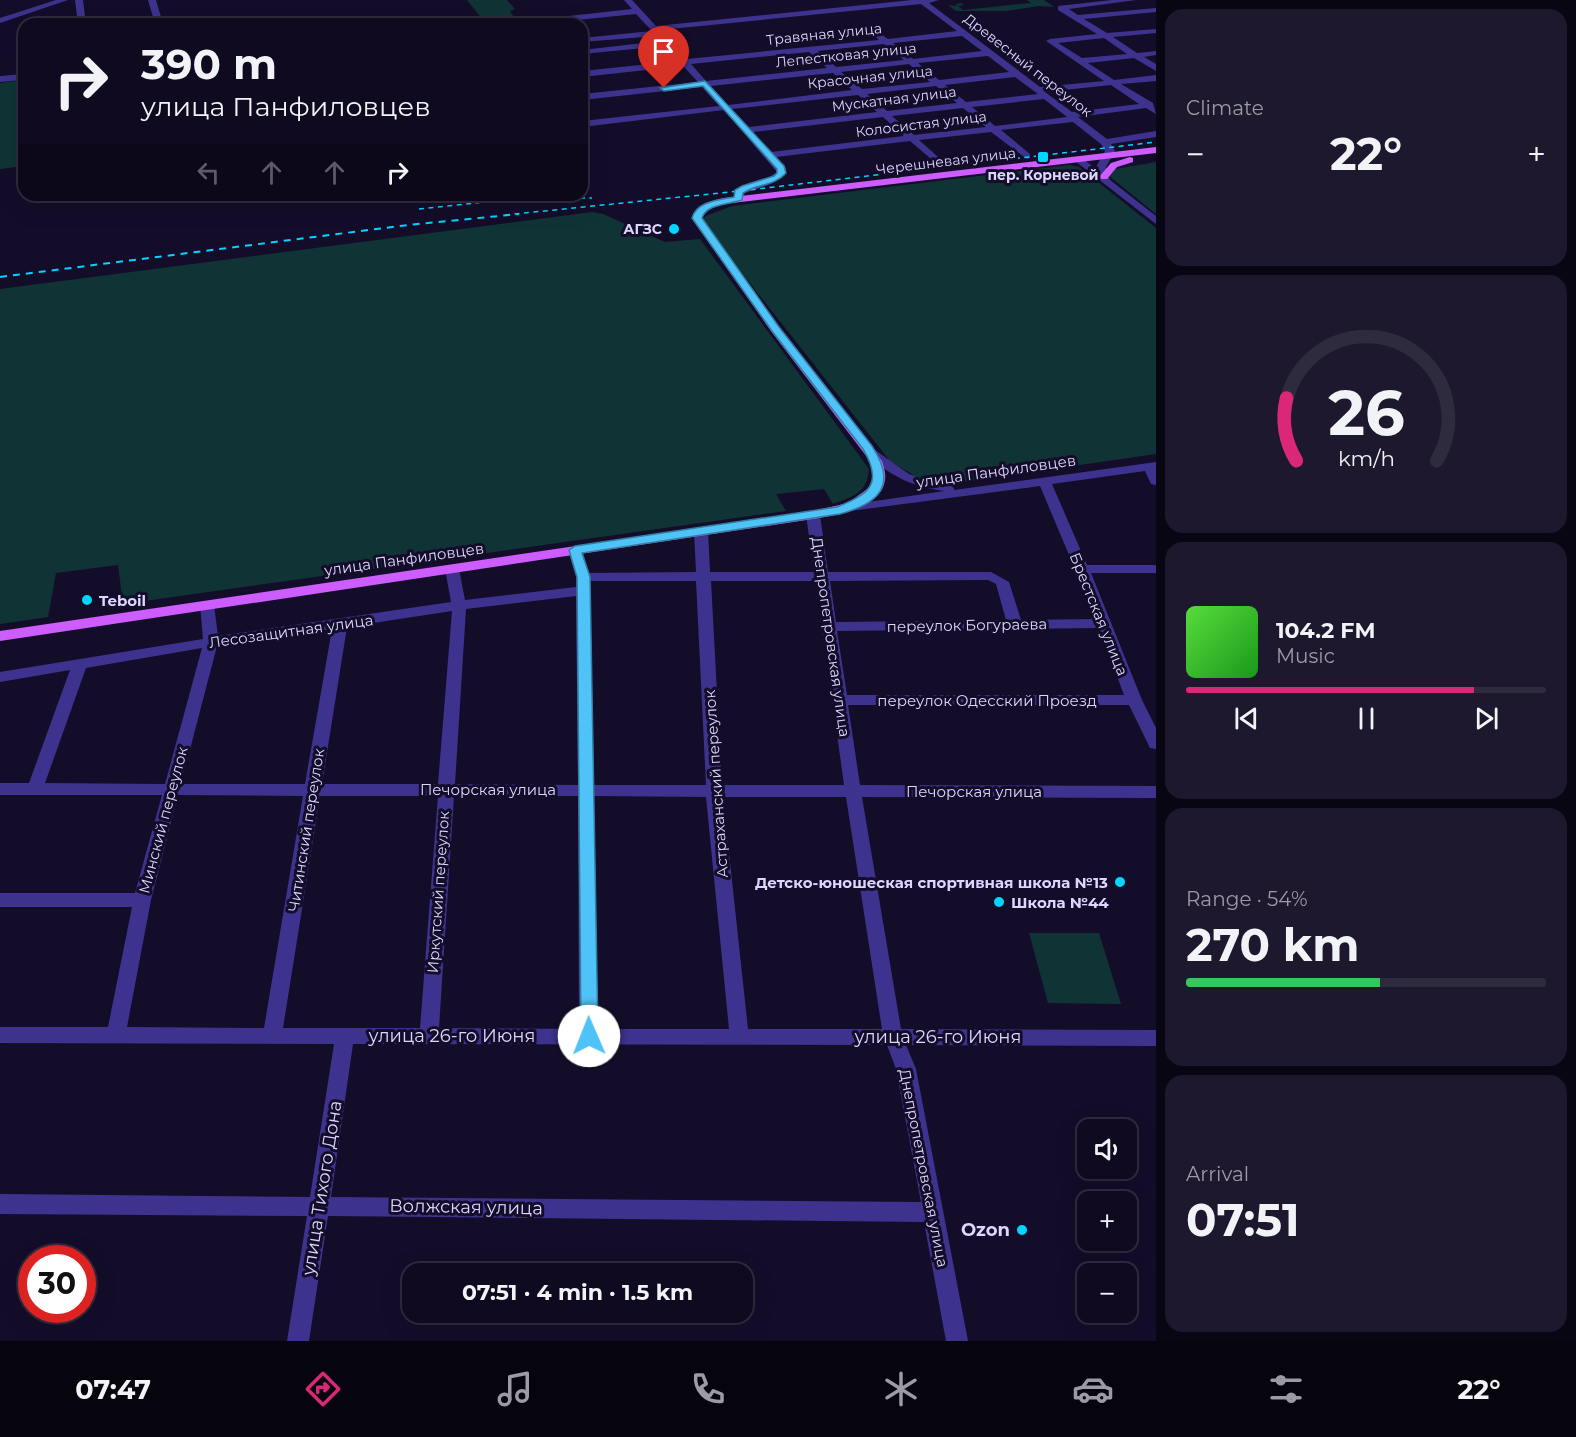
<!DOCTYPE html>
<html lang="en">
<head>
<meta charset="utf-8">
<style>
  body { margin:0; font-family:Montserrat,sans-serif; background:#1d182d; color:#f1f3f6; height:100vh; display:flex; flex-direction:column; font-size:22px; white-space:nowrap }
  * { box-sizing:border-box; margin:0 }
  p { font-size:20px; color:#9b9aa5 }
  .icon { flex:none; width:33px; height:33px; fill:none; stroke:currentColor; stroke-width:2; stroke-linecap:round; stroke-linejoin:round }
  .map { position:relative; flex:1; overflow:hidden }
  .sheet { display:flex; flex-direction:column; gap:9px; padding:9px; background:#080612; width:420px }
  .sheet>* { flex:none }
  .guide { position:absolute; left:18px; top:18px; width:570px; height:183px; border-radius:18px; box-shadow:0 6px 24px #0002,0 0 0 2px #2f2b3e; background:#0f0a20; color:#f1f3f6; overflow:hidden }
  .fabs { position:absolute; left:1077px; top:1119px; display:grid; gap:12px }
  .fabs a { display:grid; place-items:center; width:60px; height:60px; border-radius:12px; background:#0f0a20; box-shadow:0 6px 24px #0002,0 0 0 2px #2f2b3e; font-size:30px }
  .speed { position:absolute; left:18px; top:1245px; display:flex; gap:12px; font-size:30px; font-weight:700; text-align:center }
  .speed>* { display:grid; place-content:center; width:78px; height:78px; border-radius:50%; background:#0f0a20; box-shadow:0 6px 24px #0002,0 0 0 2px #2f2b3e; line-height:1 }
  .speed .limit { border:9px solid #d22; background:#fff; color:#111 }
  .pin { position:absolute; display:grid; place-items:center; width:51px; height:51px; color:#fff; margin:-62px -26px; border-radius:50% 50% 50% 0; rotate:-45deg; box-shadow:0 0 6px #0007 }
  .pin .icon { rotate:45deg }
  .me { position:absolute; width:66px; margin:-33px; rotate:359deg; stroke-linejoin:round; filter:drop-shadow(0 0 4px #0008) }
  .turn { display:flex; align-items:center; gap:21px; height:126px; padding:0 24px; font-size:27px }
  .turn .icon { width:78px; height:78px; stroke-width:2.5 }
  .turn b { display:block; font-size:42px; line-height:51px }
  .lanes { display:flex; align-items:center; height:57px; padding:0 24px; background:#0003; justify-content:center; gap:30px; direction:ltr }
  .lanes .off { opacity:.35 }
  .big { font-size:45px; font-weight:700; line-height:1.1 }
  .sheet .card { flex:1; display:flex; flex-direction:column; justify-content:center; gap:9px; min-width:0; padding:0 21px; border-radius:18px; background:#1d182d }
  .sheet .dial { align-items:center; gap:0 }
  .dial svg { height:156px; overflow:visible; fill:none; stroke:#2f2b3e; stroke-width:7; stroke-linecap:round; text-anchor:middle }
  .dial text { fill:#f1f3f6; stroke:none }
  .song { display:flex; align-items:center; gap:18px }
  .cover { width:72px; height:72px; border-radius:9px; background:linear-gradient(135deg,hsl(110 70% 55%),hsl(120 70% 35%)) }
  .played { height:6px; border-radius:3px; background:linear-gradient(90deg,#db2777 80%,#2f2b3e 80%) }
  .keys { display:flex; justify-content:space-around; direction:ltr }
  .heat { display:flex; justify-content:space-between; align-items:center; font-size:33px; direction:ltr }
  .charge { height:9px; border-radius:4px; background:linear-gradient(90deg,#34c759 54%,#2f2b3e 0) }
  .trip { position:absolute; left:402px; top:1263px; width:351px; height:60px; border-radius:18px; background:#0f0a20; box-shadow:0 6px 24px #0002,0 0 0 2px #2f2b3e; font-weight:700; line-height:60px; text-align:center }
  .dock { display:flex; height:96px; justify-content:space-around; align-items:center; background:#06040d; color:#9b9aa5 }
  .dock .icon { width:42px; height:42px }
  .dock .selected { color:#db2777 }
  .dock b { font-size:27px; color:#f1f3f6 }
  main { display:flex; flex:1; min-height:0 }
  .map>svg:first-child { display:block }
  .green { fill:#103435 }
  .lines { fill:none; stroke-linecap:round; stroke-linejoin:round }
  .minor { fill:#3d338e; fill-rule:evenodd }
  .major { fill:#cd5dff; fill-rule:evenodd }
  .rail-far1 { stroke:#02d5ff; stroke-width:1.5; stroke-dasharray:5 4.5; stroke-linecap:butt }
  .rail { stroke:#02d5ff; stroke-width:2; stroke-dasharray:7 6; stroke-linecap:butt }
  .route { fill:#4fc3f7; stroke:#337fa1; stroke-width:1.5 }
  .poi-dot { fill:#02d5ff; stroke:#140d2a; stroke-width:2 }
  .labels { text-anchor:middle; dominant-baseline:central; stroke-width:6; stroke-linejoin:round; paint-order:stroke }
  .far-street-label { font-size:14px; fill:#ded6ff; stroke:#140d2a }
  .far-poi-label { font-size:14px; font-weight:bold; fill:#ded6ff; stroke:#140d2a }
  .street-label { font-size:15px; fill:#ded6ff; stroke:#140d2a }
  .poi-label { font-size:15px; font-weight:bold; fill:#ded6ff; stroke:#140d2a; text-anchor:start }
  .near-street-label { font-size:18px; fill:#ded6ff; stroke:#140d2a }
  .near-poi-label { font-size:18px; font-weight:bold; fill:#ded6ff; stroke:#140d2a; text-anchor:end }
</style>
</head>
<body>
<main>
<div class="map">
<svg width="1156" height="1341" viewBox="0 0 1156 1341">
  <rect width="100%" height="100%" fill="#140d2a"/>
  <path class="green" d="M467,0H507L515,9L510,11L518,23L486,24Z
    M1027,0H1044L1054,7L1039,6L1007,11H956L948,5L957,6L956,4L962,3L964,5L958,6L963,10L1031,3Z
    M24,80V166L0,169V83Z
    M1156,162V214L1103,171Z
    M1069,165L1079,167L1156,228V454L948,484L923,481L890,461L701,221L706,216L732,206Z
    M592,212L603,214L665,242L700,239L869,469C867,493 854,496 833,504L824,489L776,494L786,511L123,604L118,565L56,573L48,617L0,624V289Z
    M1029,933H1099L1121,1004L1048,1003Z"/>
  <g class="lines">
    <path class="minor" d="M56,0H68L0,23V18Z
      M75,0H83L86,24H78Z
      M148,0H156L163,24H155Z
      M624,0H632L656,26L912,0H939L929,3L1040,87L1104,81L1046,41L1050,39L1097,34L1058,10V6L1112,0H1136L1069,9L1078,15L1156,8V12L1084,19L1107,33L1156,29V33L1113,37L1137,53L1156,51V55L1144,57L1156,64V71L1134,58L1088,63L1114,80L1156,75V81L1121,84L1153,103L1156,114L1146,108L1078,117L1107,139L1156,131V137L1111,144L1115,151L1106,167L1110,180L1156,216V224L1075,161V157H1081L1097,170L1096,167L1105,151L1101,144L1073,122L1001,130L1030,154V158L1027,159L991,132L919,140L946,164L948,166L943,169L910,141L776,157L786,168L785,175L771,184L745,193L742,201H736L737,189L765,180L777,172L724,110L582,127V121L719,106L702,87L582,100V94L698,82L683,66L582,77V71L679,61L665,46L582,54V50L661,41L656,36L582,42V38L652,31L636,14L538,24H511L515,22L632,9ZM921,4L957,31L888,39L872,28L868,30L879,40L687,59L660,30ZM962,36L982,51L913,59L893,43ZM1104,38L1127,54L1082,58L1058,43ZM884,44L904,60L836,67L818,51ZM809,52L827,68L706,81L691,64ZM988,56L1009,72L939,80L918,63ZM909,64L930,82L862,89L841,72ZM833,73L852,90L728,105L711,86ZM1015,77L1038,94L966,102L945,85ZM1111,85L1139,104L1072,112L1045,92ZM936,86L957,103L887,111L867,94ZM858,95L877,112L749,127L732,109ZM1044,99L1067,117L995,126L972,107ZM963,108L986,127L914,135L892,116ZM883,117L904,136L771,152L753,132Z
      M24,74V80L0,82V76Z
      M868,445L909,474L925,480L954,485V490L1156,462V485L1151,484L1145,471L1052,484L1087,565H1156V573H1091L1142,700L1156,728V749L1150,748L1129,705H848L860,785L1156,786V798L862,797L901,1029L1156,1030V1046L906,1045L916,1069L968,1341H946L924,1222L328,1216L309,1341H287L307,1216L0,1214V1194L310,1197L334,1044L0,1043V1027H108L132,907H0V893H135L162,795H0V783H29L70,670L0,682V672L203,639L200,605L207,601L214,605L218,636L451,602L445,569L452,565L459,569L465,600L576,587V577L568,550L575,546L582,550L589,573L696,572L694,531L701,527L708,531L710,572H814L806,515L813,511L820,515L828,572H991L1009,582L1021,620L1096,619L1040,486L835,513L833,510L840,506L945,491C911,487 889,475 864,452L862,449ZM988,580L996,584L1006,620L836,622L830,581ZM590,581H696L706,785H594ZM711,581H816L844,785H722ZM576,596L578,785L455,784L466,609ZM452,611L438,784H322L347,627ZM1099,628L1124,695H847L837,631ZM332,629L305,784H181L217,646ZM202,648L165,784L45,783L86,668ZM178,795L303,796L264,1028L127,1027L151,900ZM320,796H438L420,1028H283ZM454,796H578L579,1029L439,1028ZM594,796L706,797L729,1029H598ZM723,797H846L882,1029H748ZM353,1044L887,1045L896,1069L921,1202L331,1197Z"/>
    <path class="major" d="M1156,147V153L724,204C715,206 705,209 702,218L779,327L882,461C884,467 886,474 885,480C881,509 836,515 813,519L0,641V631L813,511L848,503L870,487L873,478L870,461L771,331L693,220L692,218C697,204 711,201 724,198Z
      M1130,157L1133,158V162L1117,167L1107,179H1101L1099,177L1111,163Z"/>
    <path class="rail-far1" d="M419,209L512,199L592,198
      M505,215L740,191L1156,142"/>
    <path class="rail" d="M0,277L408,225L519,214"/>
  </g>
  <path class="route" d="M705,81L784,166L786,173C775,186 756,184 743,193L742,200C730,204 706,204 702,218L779,327L872,446C897,484 881,503 840,514L582,553L590,577L598,1036L595,1041L589,1044L583,1041L581,1036L577,577L569,550L575,546L837,507C869,494 884,484 863,449L772,331L692,218C697,201 719,200 734,197L735,190L742,186L774,176L777,173V169L703,86L664,91L660,88Z"/>
  <g class="poi-dot">
    <rect x="1037" y="151" width="12" height="12" rx="3"/>
    <circle cx="674" cy="229" r="6"/>
    <circle cx="87" cy="600" r="6"/>
    <circle cx="1120" cy="882" r="6"/>
    <circle cx="999" cy="902" r="6"/>
    <circle cx="1022" cy="1230" r="6"/>
  </g>
  <g class="labels">
    <g class="far-street-label">
      <text transform="translate(824 34) rotate(-6)">Травяная улица</text>
      <text transform="translate(846 55) rotate(-6)">Лепестковая улица</text>
      <text transform="translate(1028 65) rotate(38)">Древесный переулок</text>
      <text transform="translate(870 77) rotate(-6)">Красочная улица</text>
      <text transform="translate(894 99) rotate(-7)">Мускатная улица</text>
      <text transform="translate(921 124) rotate(-7)">Колосистая улица</text>
      <text transform="translate(946 161) rotate(-7)">Черешневая улица</text>
    </g>
    <g class="far-poi-label">
      <text x="1043" y="175">пер. Корневой</text>
      <text x="662" y="229" text-anchor="end">АГЗС</text>
    </g>
    <g class="street-label">
      <text transform="translate(996 471) rotate(-8)">улица Панфиловцев</text>
      <text transform="translate(404 559) rotate(-8)">улица Панфиловцев</text>
      <text transform="translate(1099 614) rotate(68)">Брестская улица</text>
      <text transform="translate(967 625) rotate(-1)">переулок Богураева</text>
      <text transform="translate(291 631) rotate(-8)">Лесозащитная улица</text>
      <text transform="translate(831 637) rotate(82)">Днепропетровская улица</text>
      <text x="987" y="700">переулок Одесский Проезд</text>
      <text transform="translate(716 784) rotate(-94)">Астраханский переулок</text>
      <text x="488" y="789">Печорская улица</text>
      <text x="974" y="791">Печорская улица</text>
      <text transform="translate(163 820) rotate(-75)">Минский переулок</text>
      <text transform="translate(306 830) rotate(-81)">Читинский переулок</text>
      <text transform="translate(438 892) rotate(-86)">Иркутский переулок</text>
      <text transform="translate(924 1168) rotate(79)">Днепропетровская улица</text>
    </g>
    <g class="poi-label">
      <text x="99" y="600">Teboil</text>
      <text x="1108" y="882" text-anchor="end">Детско-юношеская спортивная школа №13</text>
      <text x="1011" y="902">Школа №44</text>
    </g>
    <g class="near-street-label">
      <text x="452" y="1036">улица 26-го Июня</text>
      <text x="938" y="1037">улица 26-го Июня</text>
      <text transform="translate(322 1188) rotate(-81)">улица Тихого Дона</text>
      <text transform="translate(466 1207) rotate(1)">Волжская улица</text>
    </g>
    <g class="near-poi-label">
      <text x="1010" y="1230">Ozon</text>
    </g>
  </g>
</svg>
<div class="fabs">
<a><svg class="icon" aria-label="sound" viewBox="0 0 24 24"><path d="M4 9h4l5-4v14l-5-4H4zM17 9q2 3 0 6"/></svg></a>
<a>+</a>
<a>−</a>
</div>
<div class="speed"><div class="limit">30</div></div>
<div class="pin" style="left:664px;top:88px;background:#d93025"><svg class="icon" aria-label="arrive" viewBox="0 0 24 24"><path d="M6 21V4h12l-3 4 3 4H6"/></svg></div>
<svg class="me" style="left:589px;top:1036px" viewBox="-20 -20 40 40"><circle r="19" fill="#fff"/><path d="M0-13L10 11 0 6-10 11z" fill="#4fc3f7"/></svg>
<div class="trip">07:51 · 4 min · 1.5 km</div>
<div class="guide">
<div class="turn"><svg class="icon" aria-label="right" viewBox="0 0 24 24"><path d="M7 20v-9h11M14 6l5 5-5 5"/></svg><div><b>390 m</b>улица Панфиловцев</div></div>
<div class="lanes"><svg class="icon off" aria-label="left" viewBox="0 0 24 24"><path d="M17 20v-9H6M10 6l-5 5 5 5"/></svg><svg class="icon off" aria-label="ahead" viewBox="0 0 24 24"><path d="M12 20V5M6 11l6-6 6 6"/></svg><svg class="icon off" aria-label="ahead" viewBox="0 0 24 24"><path d="M12 20V5M6 11l6-6 6 6"/></svg><svg class="icon" aria-label="right" viewBox="0 0 24 24"><path d="M7 20v-9h11M14 6l5 5-5 5"/></svg></div>
</div>
</div>
<section class="sheet">
<div class="card"><p>Climate</p>
<div class="heat"><a>−</a><b class="big">22°</b><a>+</a></div>
</div>
<div class="card dial"><svg viewBox="0 0 100 80">
<path d="M14 69A42 42 0 1 1 86 69"/>
<path d="M14 69A42 42 0 0 1 9 37" stroke="#db2777"/>
<text x="50" y="56" font-size="32" font-weight="700">26</text>
<text x="50" y="72" font-size="11">km/h</text>
</svg></div>
<div class="card">
<div class="song"><i class="cover"></i><div><b>104.2 FM</b><p>Music</p></div></div>
<div class="played"></div>
<div class="keys"><svg class="icon" aria-label="previous" viewBox="0 0 24 24"><path d="M18 5L8 12l10 7zM5 5v14"/></svg><svg class="icon" aria-label="pause" viewBox="0 0 24 24"><path d="M8 5v14M16 5v14"/></svg><svg class="icon" aria-label="next" viewBox="0 0 24 24"><path d="M6 5l10 7-10 7zM19 5v14"/></svg></div>
</div>
<div class="card"><p>Range · 54%</p><b class="big">270 km</b><div class="charge"></div></div>
<div class="card"><p>Arrival</p><b class="big">07:51</b></div>
</section>
</main>
<nav class="dock">
<b>07:47</b>
<svg class="icon selected" aria-label="directions" viewBox="0 0 24 24"><path d="M12 3l9 9-9 9-9-9zM9 14v-3h6M13 9l2 2-2 2"/></svg>
<svg class="icon" aria-label="music" viewBox="0 0 24 24"><path d="M9 18V5l10-2v13"/><circle cx="6" cy="18" r="3"/><circle cx="16" cy="16" r="3"/></svg>
<svg class="icon" aria-label="phone" viewBox="0 0 24 24"><path d="M5 4h4l2 5-3 2q2 4 5 5l2-3 5 2v4C11 20 4 13 5 4z"/></svg>
<svg class="icon" aria-label="climate" viewBox="0 0 24 24"><path d="M12 3v18M4 7l16 10M4 17L20 7"/></svg>
<svg class="icon" aria-label="car" viewBox="0 0 24 24"><path d="M5 17H2v-5l4-1 3-4h7l3 4 3 1v5h-3M9 17h6M6 11h13"/><circle cx="7" cy="17" r="2"/><circle cx="17" cy="17" r="2"/></svg>
<svg class="icon" aria-label="filters" viewBox="0 0 24 24"><path d="M4 7h16M4 17h16"/><circle cx="9" cy="7" r="2"/><circle cx="15" cy="17" r="2"/></svg>
<b>22°</b>
</nav>
</body>
</html>
